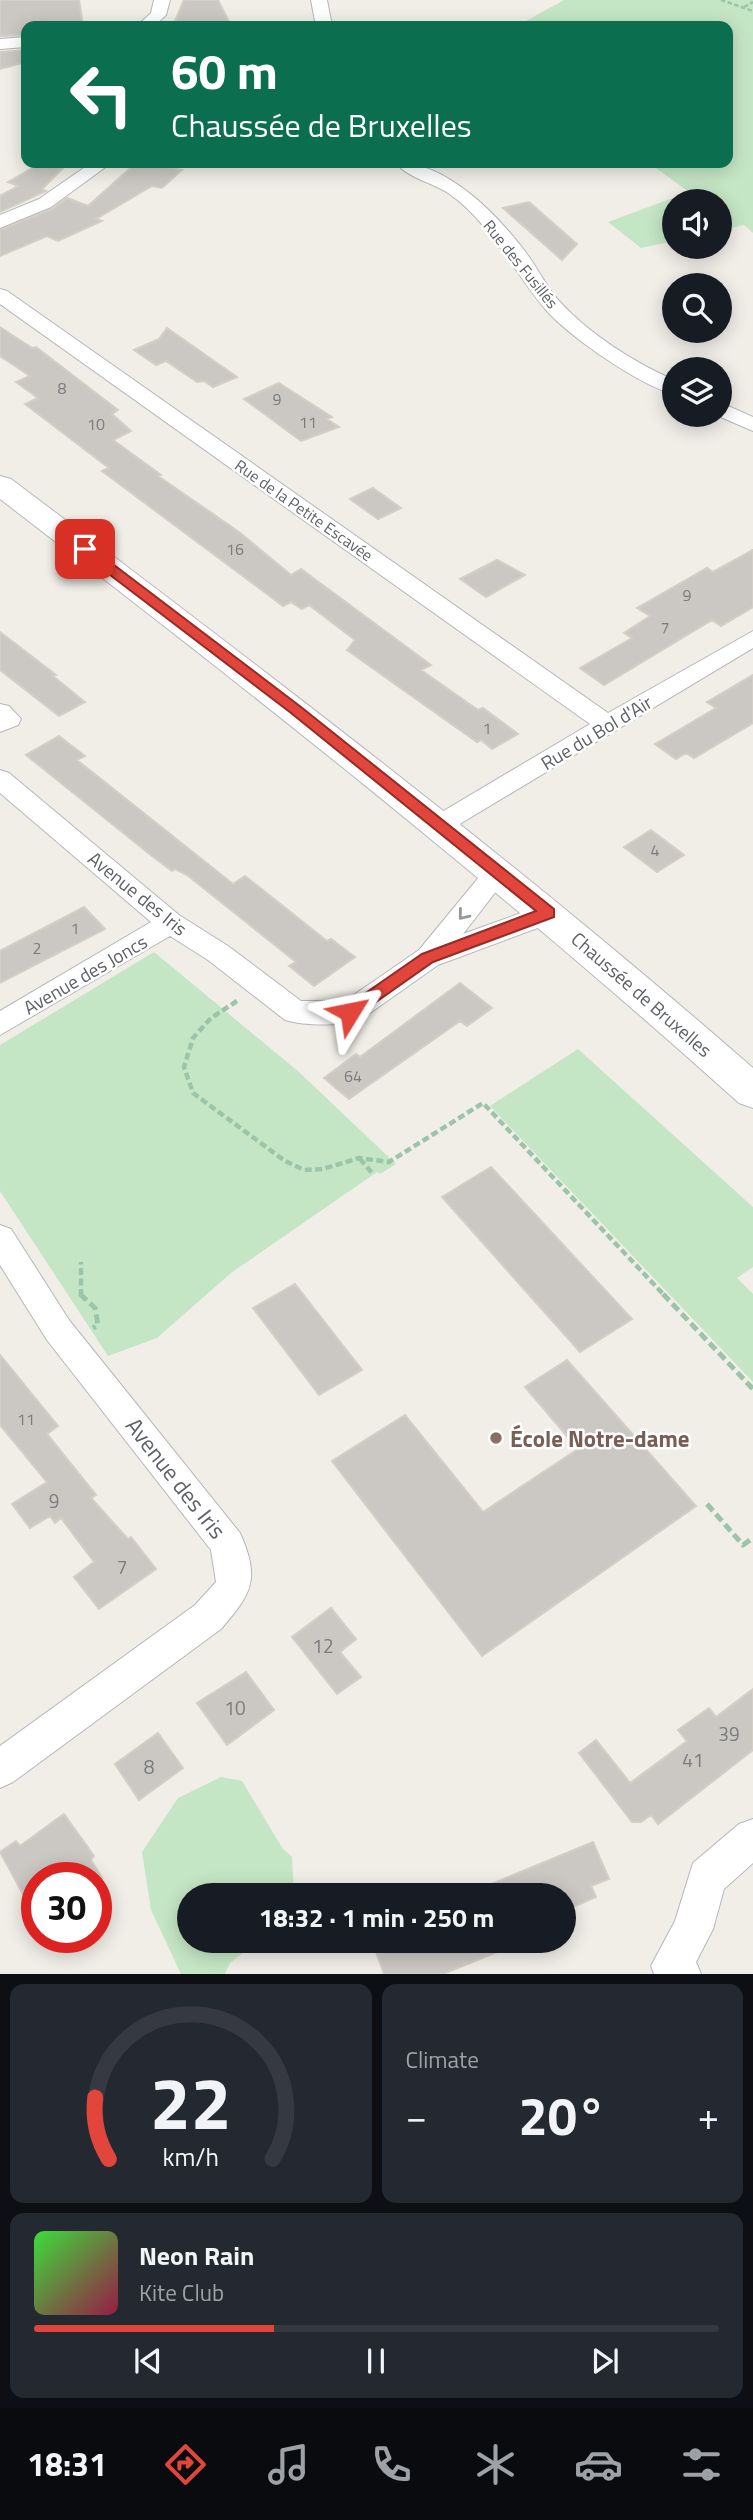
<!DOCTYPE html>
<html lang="en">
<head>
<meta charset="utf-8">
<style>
  body { margin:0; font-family:"Titillium Web",sans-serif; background:#242831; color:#f1f3f6; height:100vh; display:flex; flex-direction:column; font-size:26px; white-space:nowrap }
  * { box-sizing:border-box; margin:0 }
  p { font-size:23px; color:#9ea1a6 }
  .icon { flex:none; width:38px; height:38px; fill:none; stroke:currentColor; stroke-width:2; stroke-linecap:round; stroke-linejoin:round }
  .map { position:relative; height:1974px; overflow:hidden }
  .side { display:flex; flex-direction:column; gap:10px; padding:10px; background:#0d0f14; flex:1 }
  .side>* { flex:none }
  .hud { position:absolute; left:21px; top:21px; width:712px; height:147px; border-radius:14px; box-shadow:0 4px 18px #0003; background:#0b6e4f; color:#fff; overflow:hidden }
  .buttons { position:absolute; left:662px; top:189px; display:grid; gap:14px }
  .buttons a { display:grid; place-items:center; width:70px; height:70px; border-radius:50%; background:#171b24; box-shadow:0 4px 18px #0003; font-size:35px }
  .speed { position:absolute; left:21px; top:1862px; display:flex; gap:14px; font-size:35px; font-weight:700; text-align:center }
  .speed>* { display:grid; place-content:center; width:91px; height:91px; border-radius:50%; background:#171b24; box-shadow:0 4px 18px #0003; line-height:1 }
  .speed .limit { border:10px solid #d22; background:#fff; color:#111 }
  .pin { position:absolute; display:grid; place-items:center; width:60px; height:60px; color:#fff; margin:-30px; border-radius:14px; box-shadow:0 4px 10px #0006 }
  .me { position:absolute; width:77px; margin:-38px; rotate:55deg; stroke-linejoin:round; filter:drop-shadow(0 0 5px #0008) }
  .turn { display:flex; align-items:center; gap:24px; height:147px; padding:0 35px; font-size:32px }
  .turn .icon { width:91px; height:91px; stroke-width:2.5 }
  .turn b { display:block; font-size:49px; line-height:60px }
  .big { font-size:52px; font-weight:700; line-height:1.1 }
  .side .card { flex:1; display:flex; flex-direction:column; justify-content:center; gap:10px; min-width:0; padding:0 24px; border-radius:14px; background:#242831 }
  .side .dial { align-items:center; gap:0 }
  .dial svg { height:182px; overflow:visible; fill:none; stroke:#363941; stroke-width:7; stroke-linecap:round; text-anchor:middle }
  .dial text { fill:#f1f3f6; stroke:none }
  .song { display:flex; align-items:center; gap:21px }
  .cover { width:84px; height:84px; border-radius:10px; background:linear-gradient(135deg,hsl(120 70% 55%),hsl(340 70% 35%)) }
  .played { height:7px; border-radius:4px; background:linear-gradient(90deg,#e2453b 35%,#363941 35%) }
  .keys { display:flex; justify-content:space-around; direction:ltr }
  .heat { display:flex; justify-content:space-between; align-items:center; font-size:38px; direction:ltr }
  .side .tiles { flex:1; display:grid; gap:10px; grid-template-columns:1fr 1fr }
  .card:last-child { grid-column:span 2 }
  .trip { position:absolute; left:177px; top:1883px; width:399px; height:70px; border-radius:35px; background:#171b24; box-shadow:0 4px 18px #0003; font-weight:700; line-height:70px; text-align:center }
  .menu { display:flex; height:112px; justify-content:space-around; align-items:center; background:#090b0e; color:#9ea1a6 }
  .menu .icon { width:49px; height:49px }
  .menu .on { color:#e2453b }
  .menu b { font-size:32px; color:#f1f3f6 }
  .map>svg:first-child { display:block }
  .green { fill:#c5e6c5 }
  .building { fill:#cbc8c4; stroke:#d4cfc5; stroke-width:2 }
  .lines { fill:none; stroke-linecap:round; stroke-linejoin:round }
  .minor-casing { stroke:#b4b7bb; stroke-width:2 }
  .secondary-casing { stroke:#b5b9bd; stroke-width:2 }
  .path-far2 { stroke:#9cc4a8; stroke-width:2.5; stroke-dasharray:4.5 2.5; stroke-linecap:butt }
  .path-far1 { stroke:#9cc4a8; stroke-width:4.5; stroke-dasharray:7 3.5; stroke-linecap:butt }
  .path { stroke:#9cc4a8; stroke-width:5; stroke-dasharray:9 4.5; stroke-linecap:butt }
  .minor { fill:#fff; fill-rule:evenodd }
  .secondary { fill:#fff; fill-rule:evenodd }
  .oneway { stroke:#96999c }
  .route { fill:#e2453b; stroke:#932d26; stroke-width:2 }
  .education-dot { fill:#8d6e63; stroke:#fff; stroke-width:2.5 }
  .labels { text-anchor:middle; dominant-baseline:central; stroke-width:5; stroke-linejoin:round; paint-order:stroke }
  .far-street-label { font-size:16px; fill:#5e6266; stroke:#fff }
  .number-label { font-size:16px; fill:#797c7e }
  .street-label { font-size:19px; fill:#5e6266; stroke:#fff }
  .near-number-label { font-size:19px; fill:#797c7e }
  .near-education-label { font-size:23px; font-weight:bold; fill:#785e54; stroke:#fff; text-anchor:start }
  .near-street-label { font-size:23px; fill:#5e6266; stroke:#fff }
</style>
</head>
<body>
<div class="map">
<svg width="753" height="1974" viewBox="0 0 753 1974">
  <rect width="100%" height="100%" fill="#f0eee7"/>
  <path class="green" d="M564,0H753V233L744,225L719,231V201H674V241L641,248L608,222L689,192L649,163H728V26H517Z
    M154,952L299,1072L396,1164L380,1174L377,1172L231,1273L157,1338L108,1356L0,1191V1045Z
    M578,1049L753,1207V1267L737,1278L753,1294V1382L490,1106Z
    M221,1777L242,1781L283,1849L292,1857L294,1895H189V1941H258L230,1963L225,1974H181L151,1910L142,1852L178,1798Z"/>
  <path class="building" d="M0,0H79L83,26H26V35L0,36Z
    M184,0H218L231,26L201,24L199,26H173Z
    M26,50V62L0,69V52Z
    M41,163H68L42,189L46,191L0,212V196L18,186L8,182Z
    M136,163L182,170L162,188L152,186L96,219L102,221L58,241L47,236L0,256V230L52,209L67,198L88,206Z
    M529,202L577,244L562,260L503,208Z
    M0,327L32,348L36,347L118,410L112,414L131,431L113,440L161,475L158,476L239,532L291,575L301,569L431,665L421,670L478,710L483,708L518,734L492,749L481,740L477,742L347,650L355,640L309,605L302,609L291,602L283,606L102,471L109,468L25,404L38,398L16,382L30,376L0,356Z
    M167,328L237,377L213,387L204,381L197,382L166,361L156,365L134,350L159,339Z
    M279,383L332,417L327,419L339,427L301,441L244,399Z
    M373,488L401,508L378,519L350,499Z
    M753,550V607L721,626L712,620L604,685L580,668L632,638L624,633L650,616L637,608L707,568L713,572Z
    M497,560L525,575L486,597L460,579Z
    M0,632L56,675L53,676L85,702L59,716L0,670Z
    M753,675V723L694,758L686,753L676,759L655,744L716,708L707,702Z
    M59,736L85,756L77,760L233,884L245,876L327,941L331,939L355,957L314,986L289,966L296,962L187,875L175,869L172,871L152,856L26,755Z
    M651,830L684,855L657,872L624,847Z
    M84,907L105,929L0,983V951Z
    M460,983L492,1008L467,1026L460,1021L349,1099L324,1078L356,1054L360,1057Z
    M491,1167L632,1319L580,1352L442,1197Z
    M295,1284L362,1370L319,1395L253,1308Z
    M0,1355L58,1426L47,1434L96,1495L91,1498L128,1539L131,1537L156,1569L99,1609L74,1577L94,1562L61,1518L55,1523L50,1516L30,1528L12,1504L47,1482L0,1425Z
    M567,1360L696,1506L482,1656L332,1461L405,1415L483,1512L578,1449L525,1387Z
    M331,1608L356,1639L340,1652L361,1677L337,1694L292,1637Z
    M246,1672L274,1710L227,1745L197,1703Z
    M753,1689V1750L658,1824L651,1815L641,1822H632L579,1753L596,1740L630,1783L687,1741L678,1730L709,1708L716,1717Z
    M158,1733L183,1768L139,1800L115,1764Z
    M64,1814L94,1856L91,1860L102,1878H37V1920L0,1852L16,1841L20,1846Z
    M593,1842L609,1879L591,1886L596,1897L564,1911V1895H465Z
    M372,1941H522V1942L443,1974H384Z"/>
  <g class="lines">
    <defs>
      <path id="minor" d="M154,0H170L166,15L154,26H137L151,13Z
        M311,0H327L332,26H316Z
        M26,37V47L0,49V39Z
        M91,163H111L51,207L0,228V215L39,199Z
        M396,163C446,161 498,215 527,254C538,269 547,288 560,302C589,334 635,363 674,380V394C640,386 569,336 546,310C516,275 490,223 451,195C435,183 409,179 396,163Z
        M0,289L7,291L608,713L753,631V648L448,831L439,834L430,831L426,825L430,819L590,724L0,304Z
        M719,402L753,417V431L716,415H719Z
        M0,704L9,706L21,719L18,725L0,732Z
        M0,770L9,773L179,915L228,946L301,1001H345L419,950L489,865L498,863L507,865L511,872L463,934L549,903L559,906L563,913L559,920L438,965L360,1020C339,1026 306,1026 285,1020L208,960L170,936L0,1035V1011L151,922L0,793Z
        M0,1225L11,1229L69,1320L240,1533C261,1580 251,1594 221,1629L13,1782L0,1788V1746L195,1605L216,1582L211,1550L47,1340L0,1265Z
        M753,1819V1863L724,1889L713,1929L696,1962L701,1974H654L651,1966L675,1921L693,1863L739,1824Z"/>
      <path id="secondary" d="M0,476L11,479C263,669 515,860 753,1068V1108L739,1103C502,890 253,693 0,499Z"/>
    </defs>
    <use href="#minor" class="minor-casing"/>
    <use href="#secondary" class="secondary-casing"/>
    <path class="path-far2" d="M721,0L753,11
      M744,7L753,2"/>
    <path class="path-far1" d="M237,1001L211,1018L193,1038L184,1067L193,1093L285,1161L304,1170L323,1169L359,1158L389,1162L483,1103L665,1296
      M360,1159L373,1174
      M81,1296V1262"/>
    <path class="path" d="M80,1294L95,1308L98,1325L93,1328
      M663,1294L753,1389
      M707,1504L743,1545L753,1538"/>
    <use href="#minor" class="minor"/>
    <use href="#secondary" class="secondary"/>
  </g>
  <defs><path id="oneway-chevron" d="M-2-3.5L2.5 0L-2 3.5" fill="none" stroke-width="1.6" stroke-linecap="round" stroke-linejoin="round" transform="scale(1.75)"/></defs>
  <use class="oneway" href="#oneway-chevron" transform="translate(463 915) rotate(129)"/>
  <path class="route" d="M80,546H89L301,707L554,909V917L433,962L356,1016H344V1008L422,954L536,911L291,713L80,552Z"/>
  <circle class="education-dot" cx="496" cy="1438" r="7"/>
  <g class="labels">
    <g class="far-street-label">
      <text transform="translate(521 264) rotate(51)">Rue des Fusillés</text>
      <text transform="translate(304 510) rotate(35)">Rue de la Petite Escavée</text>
    </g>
    <g class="number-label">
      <text x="62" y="388">8</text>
      <text x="277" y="399">9</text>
      <text x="308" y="422">11</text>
      <text x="96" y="424">10</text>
      <text x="235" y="549">16</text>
      <text x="687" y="595">9</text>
      <text x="665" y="627">7</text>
      <text x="487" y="728">1</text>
      <text x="655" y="850">4</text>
      <text x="75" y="928">1</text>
      <text x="37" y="948">2</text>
      <text x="353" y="1076">64</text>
      <text x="26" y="1419">11</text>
    </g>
    <g class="street-label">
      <text transform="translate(596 732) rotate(-31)">Rue du Bol d'Air</text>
      <text transform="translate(138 893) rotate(39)">Avenue des Iris</text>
      <text transform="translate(85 974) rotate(-30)">Avenue des Joncs</text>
      <text transform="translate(642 994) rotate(41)">Chaussée de Bruxelles</text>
    </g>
    <g class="near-number-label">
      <text x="54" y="1500">9</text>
      <text x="122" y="1566">7</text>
      <text x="323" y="1645">12</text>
      <text x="235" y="1707">10</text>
      <text x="729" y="1733">39</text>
      <text x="693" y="1759">41</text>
      <text x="149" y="1766">8</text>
    </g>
    <g class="near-education-label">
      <text x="510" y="1438">École Notre-dame</text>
    </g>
    <g class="near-street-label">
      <text transform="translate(176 1478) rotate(52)">Avenue des Iris</text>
    </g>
  </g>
</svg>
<div class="buttons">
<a><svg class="icon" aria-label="sound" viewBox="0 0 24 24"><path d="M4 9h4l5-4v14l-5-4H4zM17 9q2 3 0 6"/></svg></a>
<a><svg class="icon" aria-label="search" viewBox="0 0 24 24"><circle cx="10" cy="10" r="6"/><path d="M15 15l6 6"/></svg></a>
<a><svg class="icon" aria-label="layers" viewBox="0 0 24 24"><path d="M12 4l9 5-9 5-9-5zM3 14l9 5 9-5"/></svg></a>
</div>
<div class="speed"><div class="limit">30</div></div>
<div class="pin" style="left:85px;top:549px;background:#d93025"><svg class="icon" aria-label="arrive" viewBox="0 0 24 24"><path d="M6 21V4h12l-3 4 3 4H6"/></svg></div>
<svg class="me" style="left:350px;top:1012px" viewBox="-20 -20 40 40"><path d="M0-17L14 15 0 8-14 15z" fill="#e2453b" stroke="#fff" stroke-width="4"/></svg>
<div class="trip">18:32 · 1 min · 250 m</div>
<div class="hud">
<div class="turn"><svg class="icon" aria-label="left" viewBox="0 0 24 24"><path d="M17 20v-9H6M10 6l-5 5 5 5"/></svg><div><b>60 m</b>Chaussée de Bruxelles</div></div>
</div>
</div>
<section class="side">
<div class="tiles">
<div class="card dial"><svg viewBox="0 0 100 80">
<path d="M14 69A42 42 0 1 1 86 69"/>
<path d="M14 69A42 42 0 0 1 8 42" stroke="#e2453b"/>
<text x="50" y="56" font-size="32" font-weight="700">22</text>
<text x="50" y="72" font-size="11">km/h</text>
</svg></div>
<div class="card"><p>Climate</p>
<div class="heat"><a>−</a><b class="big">20°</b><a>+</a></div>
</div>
<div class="card">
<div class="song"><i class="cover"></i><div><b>Neon Rain</b><p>Kite Club</p></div></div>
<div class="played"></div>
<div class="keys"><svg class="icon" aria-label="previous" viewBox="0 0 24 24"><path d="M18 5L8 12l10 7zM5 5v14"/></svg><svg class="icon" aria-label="pause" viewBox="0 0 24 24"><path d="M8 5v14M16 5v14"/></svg><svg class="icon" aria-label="next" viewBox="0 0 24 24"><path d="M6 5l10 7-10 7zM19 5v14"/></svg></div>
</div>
</div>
</section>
<nav class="menu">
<b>18:31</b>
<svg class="icon on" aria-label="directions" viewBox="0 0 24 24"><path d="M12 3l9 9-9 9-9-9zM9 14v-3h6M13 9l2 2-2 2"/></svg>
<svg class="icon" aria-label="music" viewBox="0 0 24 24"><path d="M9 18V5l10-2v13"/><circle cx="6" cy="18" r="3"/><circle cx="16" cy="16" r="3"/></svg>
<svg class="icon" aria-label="phone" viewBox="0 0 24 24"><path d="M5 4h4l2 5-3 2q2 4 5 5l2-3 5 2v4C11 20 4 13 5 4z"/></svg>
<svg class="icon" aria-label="climate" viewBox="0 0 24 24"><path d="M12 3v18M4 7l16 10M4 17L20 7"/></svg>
<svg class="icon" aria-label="car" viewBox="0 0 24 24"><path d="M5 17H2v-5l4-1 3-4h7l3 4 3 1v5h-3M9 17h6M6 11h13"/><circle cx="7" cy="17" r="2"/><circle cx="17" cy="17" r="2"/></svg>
<svg class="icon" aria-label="filters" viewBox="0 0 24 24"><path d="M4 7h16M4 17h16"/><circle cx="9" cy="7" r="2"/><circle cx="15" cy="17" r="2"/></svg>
</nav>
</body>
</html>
